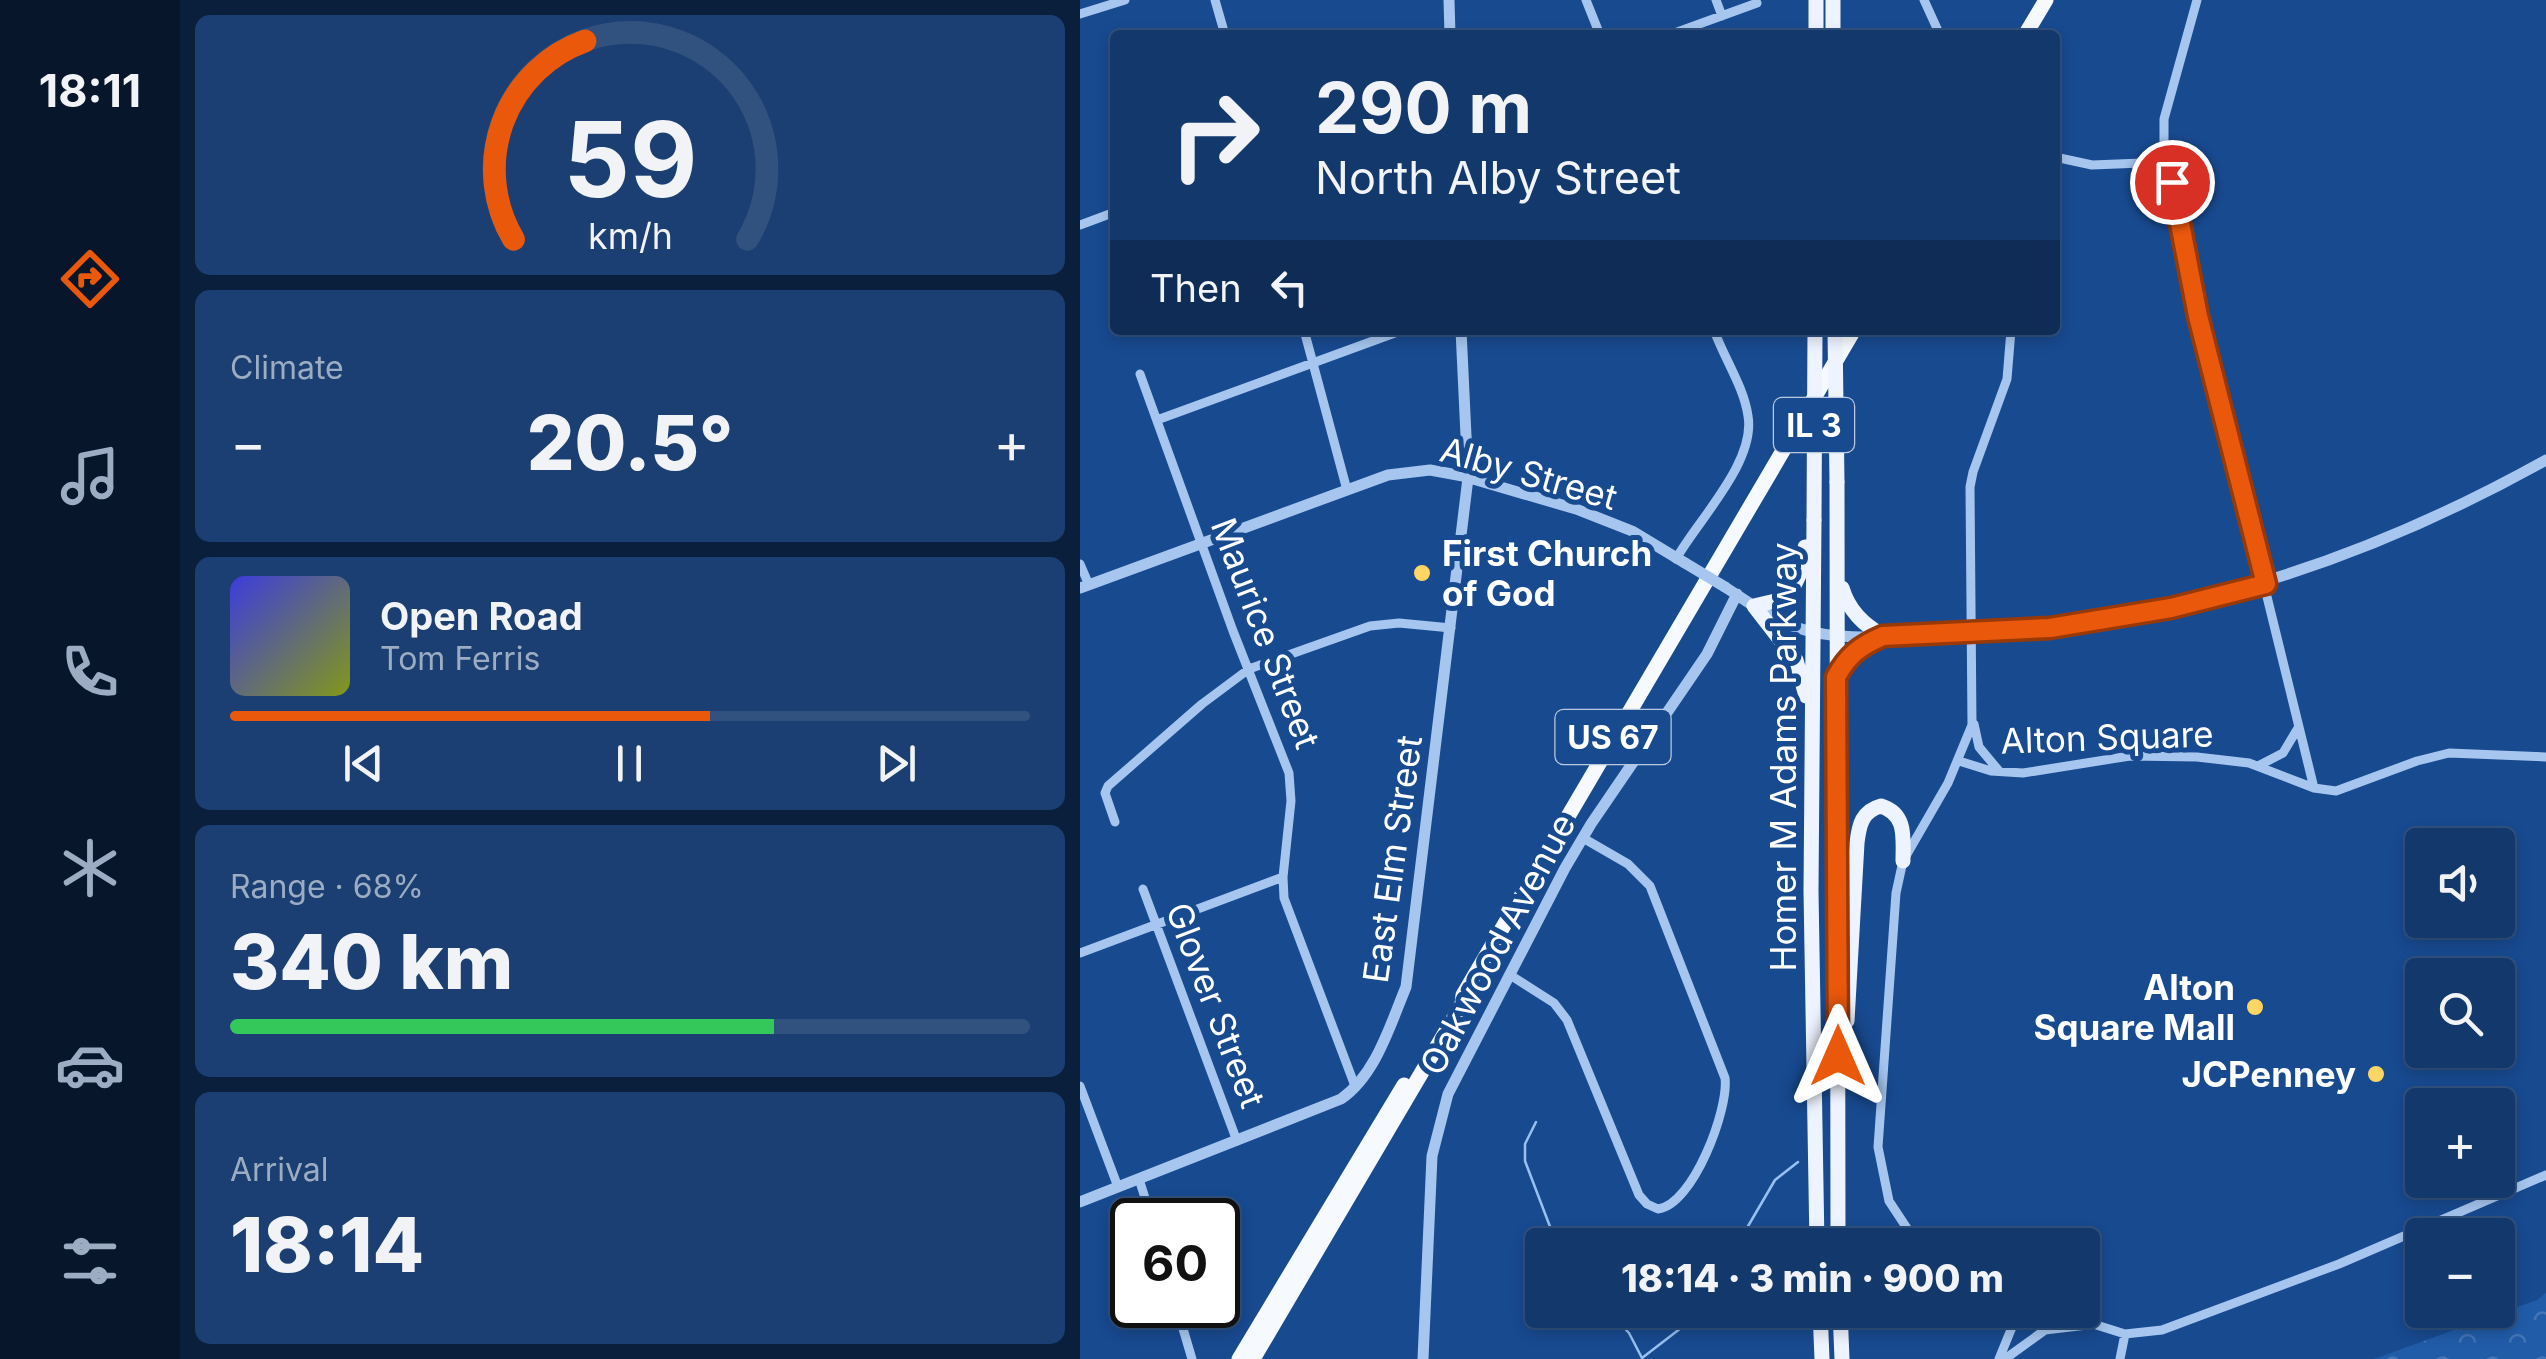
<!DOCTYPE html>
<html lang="en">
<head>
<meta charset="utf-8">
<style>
  body { margin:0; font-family:Inter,sans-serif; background:#1b3f72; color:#f1f3f6; height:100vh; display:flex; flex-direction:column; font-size:38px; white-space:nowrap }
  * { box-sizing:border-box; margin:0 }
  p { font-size:32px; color:#9cacc2 }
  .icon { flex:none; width:55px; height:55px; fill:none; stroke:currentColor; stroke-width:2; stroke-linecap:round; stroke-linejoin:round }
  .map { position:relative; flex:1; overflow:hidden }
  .panel { display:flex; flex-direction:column; gap:15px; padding:15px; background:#0a1f3b; width:900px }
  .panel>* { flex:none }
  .guide { position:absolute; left:30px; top:30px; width:950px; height:305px; border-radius:10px; box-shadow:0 5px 15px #0003,0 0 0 2px #31527f; background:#12386c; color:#f1f3f6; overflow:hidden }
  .fabs { position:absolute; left:1325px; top:828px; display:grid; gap:20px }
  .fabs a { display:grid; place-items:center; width:110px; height:110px; border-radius:10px; background:#12386c; box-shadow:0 5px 15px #0003,0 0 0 2px #31527f; font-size:50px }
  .speed { position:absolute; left:30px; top:1198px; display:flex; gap:20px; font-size:50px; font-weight:700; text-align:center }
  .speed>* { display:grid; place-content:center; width:130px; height:130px; border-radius:50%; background:#12386c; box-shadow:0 5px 15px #0003,0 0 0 2px #31527f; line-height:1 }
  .speed .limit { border:5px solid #111; border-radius:15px; background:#fff; color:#111 }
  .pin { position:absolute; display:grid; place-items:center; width:85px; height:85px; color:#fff; margin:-42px; border:5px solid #fff; border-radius:50%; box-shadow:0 2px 10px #0007 }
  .me { position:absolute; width:110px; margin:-55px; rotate:0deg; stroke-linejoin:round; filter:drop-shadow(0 0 8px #0008) }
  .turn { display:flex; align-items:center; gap:35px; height:210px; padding:0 40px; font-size:45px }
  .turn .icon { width:130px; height:130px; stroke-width:2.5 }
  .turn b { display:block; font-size:70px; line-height:85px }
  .then { display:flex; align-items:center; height:95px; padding:0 40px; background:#0003; gap:20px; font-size:38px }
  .big { font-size:75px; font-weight:800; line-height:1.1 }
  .panel .card { flex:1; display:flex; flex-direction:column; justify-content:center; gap:15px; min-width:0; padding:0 35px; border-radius:15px; background:#1b3f72 }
  .panel .dial { align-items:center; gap:0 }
  .dial svg { height:260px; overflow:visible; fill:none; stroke:#31527f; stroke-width:7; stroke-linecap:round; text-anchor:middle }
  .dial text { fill:#f1f3f6; stroke:none }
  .song { display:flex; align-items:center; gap:30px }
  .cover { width:120px; height:120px; border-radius:15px; background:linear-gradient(135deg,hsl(240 70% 55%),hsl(70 70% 35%)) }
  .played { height:10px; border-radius:5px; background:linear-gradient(90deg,#ea580c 60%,#31527f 60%) }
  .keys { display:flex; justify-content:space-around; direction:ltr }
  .heat { display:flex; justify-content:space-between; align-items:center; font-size:55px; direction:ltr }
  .charge { height:15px; border-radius:8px; background:linear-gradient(90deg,#34c759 68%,#31527f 0) }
  .trip { position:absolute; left:445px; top:1228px; width:575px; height:100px; border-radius:10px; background:#12386c; box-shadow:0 5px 15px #0003,0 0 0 2px #31527f; font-weight:800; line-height:100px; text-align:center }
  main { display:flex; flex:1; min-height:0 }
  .tab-bar { display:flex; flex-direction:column; width:180px; justify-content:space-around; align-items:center; background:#07162b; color:#9cacc2 }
  .tab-bar .icon { width:70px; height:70px }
  .tab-bar .on { color:#ea580c }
  .tab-bar b { font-size:45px; color:#f1f3f6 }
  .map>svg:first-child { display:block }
  .forest { fill:url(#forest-crowns) }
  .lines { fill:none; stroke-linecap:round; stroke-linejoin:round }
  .stream { stroke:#98c0f2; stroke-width:2.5 }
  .minor { stroke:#a6c6ef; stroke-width:9 }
  .tertiary { stroke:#a6c6ef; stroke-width:11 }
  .primary { stroke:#eef4ff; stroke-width:15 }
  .trunk { stroke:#f6faff; stroke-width:15 }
  .tertiary-bridge { stroke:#a6c6ef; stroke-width:11 }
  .primary-bridge { stroke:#eef4ff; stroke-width:15 }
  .route-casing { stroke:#983908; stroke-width:25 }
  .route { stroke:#ea580c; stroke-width:18 }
  .poi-dot { fill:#ffd564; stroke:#184a90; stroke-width:4 }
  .labels { text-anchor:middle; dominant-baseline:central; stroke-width:10; stroke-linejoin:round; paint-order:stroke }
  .shield { fill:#184a90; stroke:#bac9de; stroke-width:2.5 }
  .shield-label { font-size:32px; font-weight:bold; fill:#fff }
  .street-label { font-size:35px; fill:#fff; stroke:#184a90 }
  .poi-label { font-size:35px; font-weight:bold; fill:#fff; stroke:#184a90; text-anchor:end }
</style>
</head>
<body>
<main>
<nav class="tab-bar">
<b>18:11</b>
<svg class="icon on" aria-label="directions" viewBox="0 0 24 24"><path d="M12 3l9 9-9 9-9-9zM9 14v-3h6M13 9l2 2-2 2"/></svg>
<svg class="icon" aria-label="music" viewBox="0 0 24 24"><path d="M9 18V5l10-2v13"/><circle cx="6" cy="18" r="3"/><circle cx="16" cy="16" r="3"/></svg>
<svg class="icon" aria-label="phone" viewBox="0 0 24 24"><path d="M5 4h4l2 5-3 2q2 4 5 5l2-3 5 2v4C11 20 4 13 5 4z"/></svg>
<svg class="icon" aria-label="climate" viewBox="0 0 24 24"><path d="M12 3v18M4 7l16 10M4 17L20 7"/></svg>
<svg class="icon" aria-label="car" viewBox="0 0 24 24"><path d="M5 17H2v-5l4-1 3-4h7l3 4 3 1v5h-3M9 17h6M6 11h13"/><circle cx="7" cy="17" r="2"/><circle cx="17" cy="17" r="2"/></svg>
<svg class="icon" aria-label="filters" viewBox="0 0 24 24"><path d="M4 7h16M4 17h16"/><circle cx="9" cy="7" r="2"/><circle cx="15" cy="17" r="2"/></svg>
</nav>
<section class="panel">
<div class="card dial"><svg viewBox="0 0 100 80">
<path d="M14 69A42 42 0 1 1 86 69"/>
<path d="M14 69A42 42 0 0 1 36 8" stroke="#ea580c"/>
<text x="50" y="56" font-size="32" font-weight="700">59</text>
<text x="50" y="72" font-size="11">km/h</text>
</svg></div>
<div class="card"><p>Climate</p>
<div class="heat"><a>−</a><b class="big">20.5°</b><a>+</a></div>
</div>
<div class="card">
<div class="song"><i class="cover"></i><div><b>Open Road</b><p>Tom Ferris</p></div></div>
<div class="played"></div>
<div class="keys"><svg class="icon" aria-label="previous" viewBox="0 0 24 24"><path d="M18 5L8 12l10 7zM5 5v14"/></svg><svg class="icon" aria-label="pause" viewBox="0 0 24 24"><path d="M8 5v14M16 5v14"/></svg><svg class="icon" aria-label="next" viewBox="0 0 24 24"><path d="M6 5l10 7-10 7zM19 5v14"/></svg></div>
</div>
<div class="card"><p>Range · 68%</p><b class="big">340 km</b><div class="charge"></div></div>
<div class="card"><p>Arrival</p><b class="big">18:14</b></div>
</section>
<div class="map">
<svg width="1466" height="1359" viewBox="0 0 1466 1359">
  <defs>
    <pattern id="forest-crowns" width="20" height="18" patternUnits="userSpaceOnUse" patternTransform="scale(2.5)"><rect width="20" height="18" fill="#215ca9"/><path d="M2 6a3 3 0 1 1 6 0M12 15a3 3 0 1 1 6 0" fill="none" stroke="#4274b6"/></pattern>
  </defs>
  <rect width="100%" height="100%" fill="#184a90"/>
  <path class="forest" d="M1466,1293V1359H1294L1457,1300Z"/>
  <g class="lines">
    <path class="stream" d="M456,1122L445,1144V1161L477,1245
      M657,1245L695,1180L718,1162
      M527,1310L549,1333L562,1358L614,1318L619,1310"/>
    <path class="minor" d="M135,0L145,35
      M506,0L520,35
      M636,0L642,16
      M844,0L860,35
      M1117,0L1084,119V144L1118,316L1234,788
      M0,14L45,0
      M589,35L677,3
      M975,157L1012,165L1087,162
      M0,225L35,212
      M224,330L267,490
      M60,374L153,631L209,773L211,801L203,877L204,898L275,1086
      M77,420L323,330
      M596,559C618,520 676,462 668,416C664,387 644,358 634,330
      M0,564L9,585
      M894,724L899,747L919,771
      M879,761L911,771L943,773L1050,756L1117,757L1169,763L1234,788L1256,791L1337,761L1369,753L1466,757
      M1178,766L1203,753L1218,728
      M35,822L25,793L28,786L122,704L169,669L290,626L319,623L371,628
      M63,889L157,1141
      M0,953L203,877
      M430,975L474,1003L487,1020L559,1195L567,1204L578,1209C613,1205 649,1109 645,1078L570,886L548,864L503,838
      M0,1086L38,1187
      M59,1179L72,1220
      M838,1245L809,1201L798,1147L816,893L823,861L868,783L892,725L890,487L893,472L927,379L931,330
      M96,1305L112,1359
      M969,1310L1045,1334L1082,1330L1259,1264L1466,1175
      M919,1359L939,1310
      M925,1359L965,1330L1007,1325
      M1040,1359L1045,1334"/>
    <path class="tertiary" d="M369,0L370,35
      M645,587C668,602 692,620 718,628C763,643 814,635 861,634C1081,627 1274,567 1466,460
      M0,588L308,475L350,470L383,476L496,509L552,531L605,563
      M0,1202L261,1099C296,1075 310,1025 326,987L388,478L381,330
      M343,1359L352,1156L368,1094L485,868L511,824L627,654L657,594"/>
    <path class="primary" d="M736,0V35
      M753,35V0
      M757,482L758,1245
      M734,520L731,891L737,1245
      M762,588C769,611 783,624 803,636
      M674,606L708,598L722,569L725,547
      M674,606L716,660L726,696
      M758,674C769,653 782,645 803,636
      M767,1021L777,843C779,825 782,811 801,806C827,814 823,838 823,861
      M740,1310L742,1359
      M760,1310L762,1359"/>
    <path class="trunk" d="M945,35L966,0
      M159,1359L324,1085
      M173,1359L382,1004L383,995L774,330"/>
    <path class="tertiary-bridge" d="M605,563L645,587"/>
    <path class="primary-bridge" d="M755,330L757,482
      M734,520L735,330"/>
  </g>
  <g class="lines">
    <defs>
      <path id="route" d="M758,1056L756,677C768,655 780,646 803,636L970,628L1091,608L1186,584L1118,316L1092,182"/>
    </defs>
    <use href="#route" class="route-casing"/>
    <use href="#route" class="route"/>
  </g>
  <g class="poi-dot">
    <circle cx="342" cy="573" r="10"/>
    <circle cx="1175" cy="1007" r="10"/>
    <circle cx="1296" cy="1074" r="10"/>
  </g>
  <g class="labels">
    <g class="shield">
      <rect x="694" y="398" width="80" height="54" rx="8"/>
      <rect x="475.5" y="710" width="115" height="54" rx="8"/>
    </g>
    <g class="shield-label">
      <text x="734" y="425">IL 3</text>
      <text x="533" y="737">US 67</text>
    </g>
    <g class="street-label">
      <text transform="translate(449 473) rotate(16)">Alby Street</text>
      <text transform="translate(186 633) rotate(69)">Maurice Street</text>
      <text transform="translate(1027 737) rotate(-2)">Alton Square</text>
      <text transform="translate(703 757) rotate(-90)">Homer M Adams Parkway</text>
      <text transform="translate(312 859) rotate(-82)">East Elm Street</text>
      <text transform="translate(417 944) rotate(-62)">Oakwood Avenue</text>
      <text transform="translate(136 1005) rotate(69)">Glover Street</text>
    </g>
    <g class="poi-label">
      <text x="362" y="553" text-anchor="start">First Church<tspan x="362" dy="40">of God</tspan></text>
      <text x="1155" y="987">Alton<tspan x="1155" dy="40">Square Mall</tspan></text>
      <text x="1276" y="1074">JCPenney</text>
    </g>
  </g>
</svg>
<div class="fabs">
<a><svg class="icon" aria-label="sound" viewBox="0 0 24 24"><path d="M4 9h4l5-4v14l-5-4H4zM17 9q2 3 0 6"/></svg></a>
<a><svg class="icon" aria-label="search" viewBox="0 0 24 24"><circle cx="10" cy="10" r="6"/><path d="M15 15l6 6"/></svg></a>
<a>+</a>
<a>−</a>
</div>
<div class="speed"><div class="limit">60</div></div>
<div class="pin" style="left:1092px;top:182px;background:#d93025"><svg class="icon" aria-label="arrive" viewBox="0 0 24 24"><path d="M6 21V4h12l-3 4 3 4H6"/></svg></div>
<svg class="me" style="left:758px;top:1056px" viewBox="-20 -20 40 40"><path d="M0-17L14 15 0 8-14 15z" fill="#ea580c" stroke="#fff" stroke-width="4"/></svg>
<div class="trip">18:14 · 3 min · 900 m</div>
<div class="guide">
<div class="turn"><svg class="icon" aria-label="right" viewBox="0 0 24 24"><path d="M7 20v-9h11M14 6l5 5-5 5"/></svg><div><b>290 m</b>North Alby Street</div></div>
<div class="then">Then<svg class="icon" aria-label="left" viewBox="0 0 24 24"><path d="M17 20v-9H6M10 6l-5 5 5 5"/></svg></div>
</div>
</div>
</main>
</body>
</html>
